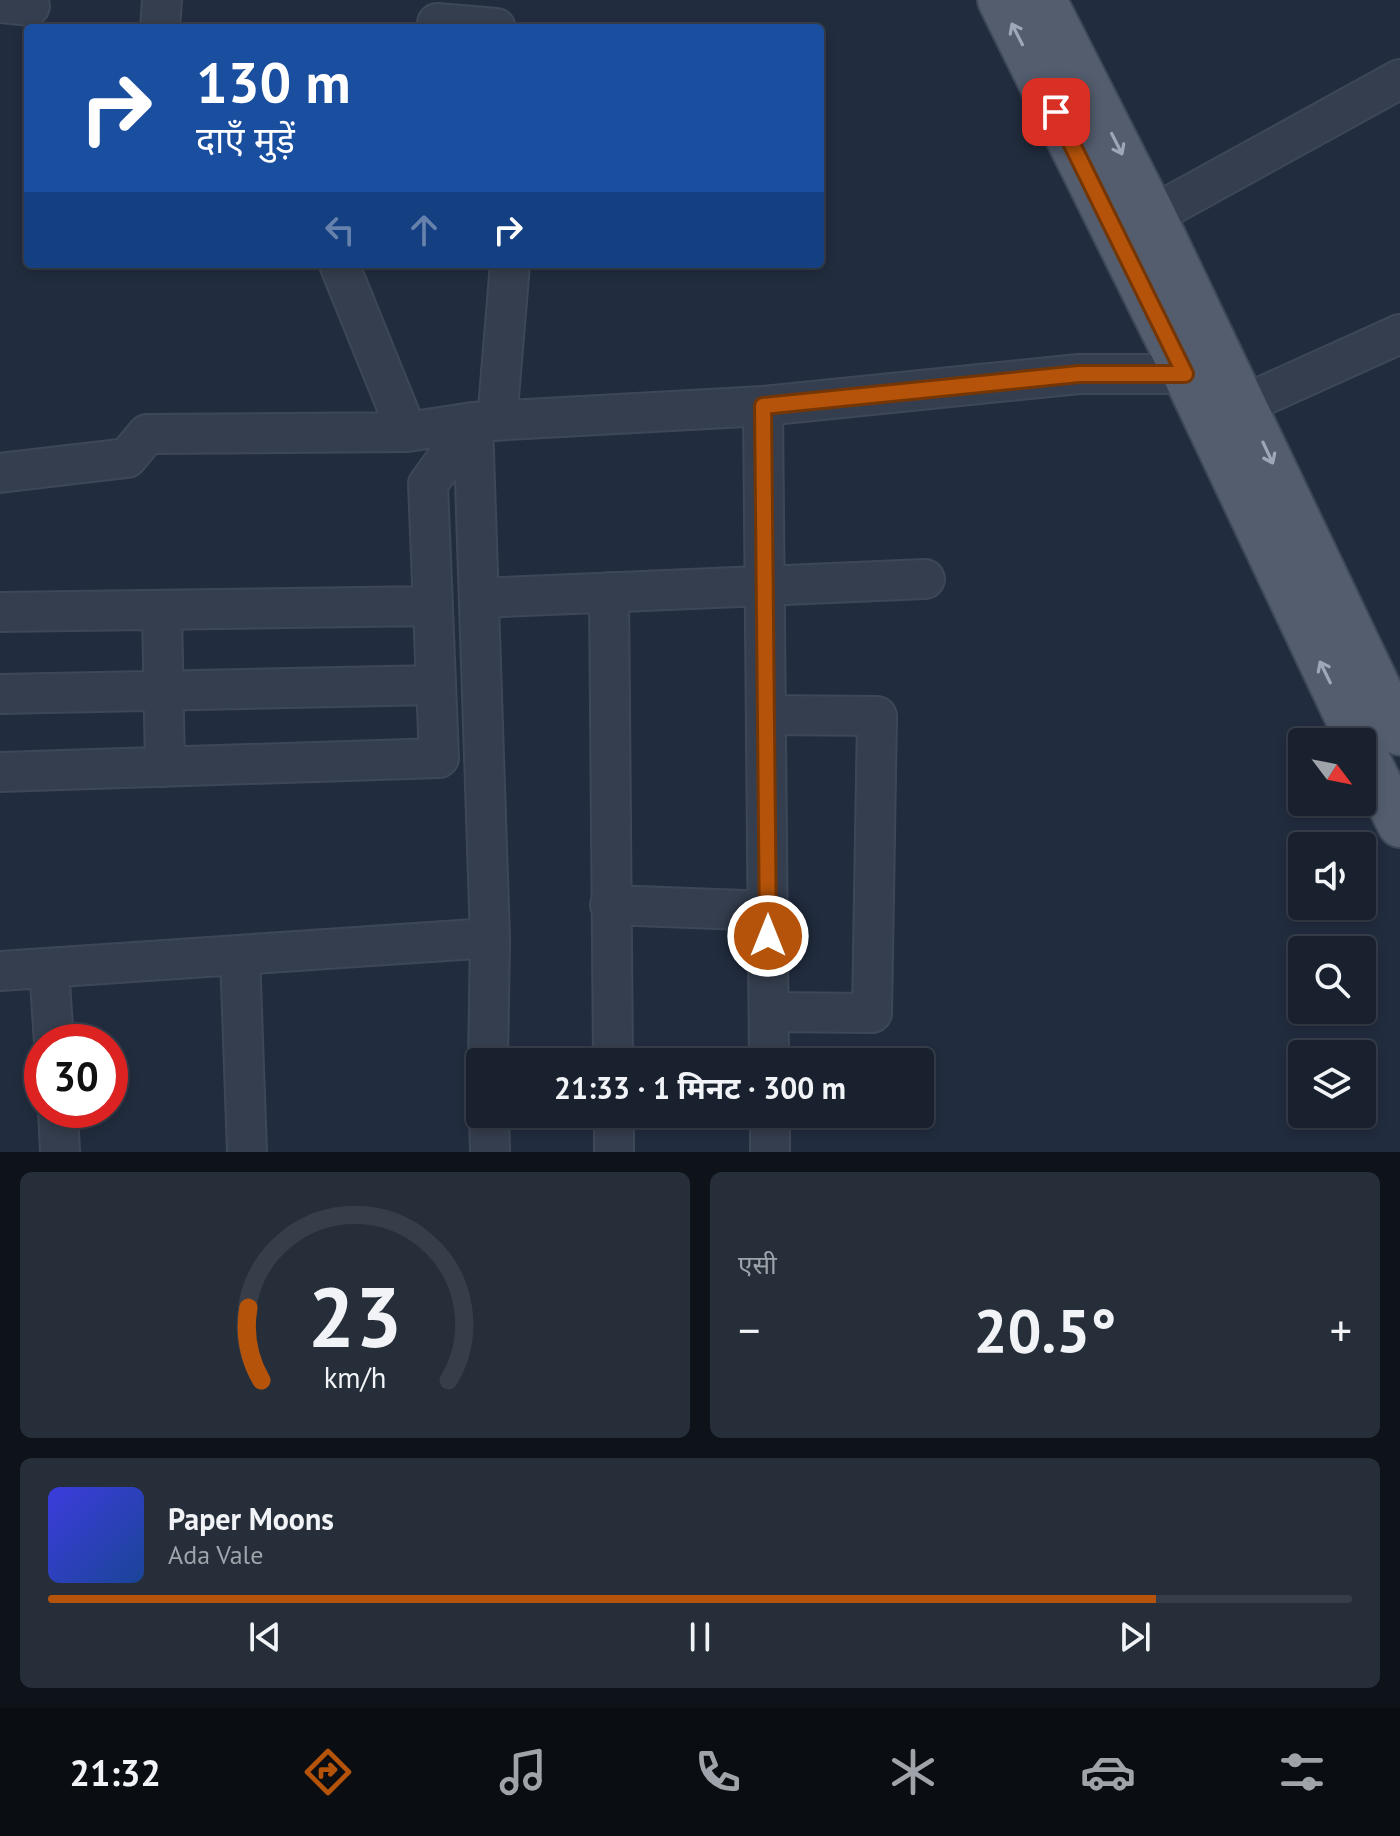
<!DOCTYPE html>
<html lang="hi">
<head>
<meta charset="utf-8">
<style>
  body { margin:0; font-family:"PT Sans","Noto Sans Devanagari",sans-serif; background:#262e3a; color:#f1f3f6; height:100vh; display:flex; flex-direction:column; font-size:30px; white-space:nowrap }
  * { box-sizing:border-box; margin:0 }
  p { font-size:26px; color:#9fa3aa }
  .icon { flex:none; width:44px; height:44px; fill:none; stroke:currentColor; stroke-width:2; stroke-linecap:round; stroke-linejoin:round }
  .map { position:relative; height:1152px; overflow:hidden }
  .sheet { display:flex; flex-direction:column; gap:20px; padding:20px; background:#0e1219; flex:1 }
  .sheet>* { flex:none }
  .top-card { position:absolute; left:24px; top:24px; width:800px; height:244px; border-radius:8px; box-shadow:0 4px 12px #0003,0 0 0 2px #373e4a; background:#1a4fa0; color:#fff; overflow:hidden }
  .needle { width:52px; rotate:122deg }
  .fabs { position:absolute; left:1288px; top:728px; display:grid; gap:16px }
  .fabs a { display:grid; place-items:center; width:88px; height:88px; border-radius:8px; background:#19212e; box-shadow:0 4px 12px #0003,0 0 0 2px #373e4a; font-size:40px }
  .speed { position:absolute; left:24px; top:1024px; display:flex; gap:16px; font-size:40px; font-weight:700; text-align:center }
  .speed>* { display:grid; place-content:center; width:104px; height:104px; border-radius:50%; background:#19212e; box-shadow:0 4px 12px #0003,0 0 0 2px #373e4a; line-height:1 }
  .speed .limit { border:12px solid #d22; background:#fff; color:#111 }
  .pin { position:absolute; display:grid; place-items:center; width:68px; height:68px; color:#fff; margin:-34px; border-radius:16px; box-shadow:0 4px 12px #0006 }
  .me { position:absolute; width:88px; margin:-44px; rotate:0deg; stroke-linejoin:round; filter:drop-shadow(0 0 6px #0008) }
  .turn { display:flex; align-items:center; gap:28px; height:168px; padding:0 40px; font-size:36px }
  .turn .icon { width:104px; height:104px; stroke-width:2.5 }
  .turn b { display:block; font-size:56px; line-height:68px }
  .lanes { display:flex; align-items:center; height:76px; padding:0 40px; background:#0003; justify-content:center; gap:40px; direction:ltr }
  .lanes .off { opacity:.35 }
  .big { font-size:60px; font-weight:700; line-height:1.1 }
  .sheet .widget { flex:1; display:flex; flex-direction:column; justify-content:center; gap:12px; min-width:0; padding:0 28px; border-radius:12px; background:#262e3a }
  .sheet .dial { align-items:center; gap:0 }
  .dial svg { height:208px; overflow:visible; fill:none; stroke:#373e4a; stroke-width:7; stroke-linecap:round; text-anchor:middle }
  .dial text { fill:#f1f3f6; stroke:none }
  .song { display:flex; align-items:center; gap:24px }
  .cover { width:96px; height:96px; border-radius:12px; background:linear-gradient(135deg,hsl(240 70% 55%),hsl(220 70% 35%)) }
  .played { height:8px; border-radius:4px; background:linear-gradient(90deg,#b45309 85%,#373e4a 85%) }
  .keys { display:flex; justify-content:space-around; direction:ltr }
  .heat { display:flex; justify-content:space-between; align-items:center; font-size:44px; direction:ltr }
  .sheet .tiles { flex:1; display:grid; gap:20px; grid-template-columns:1fr 1fr }
  .widget:last-child { grid-column:span 2 }
  .trip { position:absolute; left:466px; top:1048px; width:468px; height:80px; border-radius:8px; background:#19212e; box-shadow:0 4px 12px #0003,0 0 0 2px #373e4a; font-weight:700; line-height:80px; text-align:center }
  .tab-bar { display:flex; height:128px; justify-content:space-around; align-items:center; background:#0a0d12; color:#9fa3aa }
  .tab-bar .icon { width:56px; height:56px }
  .tab-bar .active { color:#b45309 }
  .tab-bar b { font-size:36px; color:#f1f3f6 }
  .map>svg:first-child { display:block }
  .lines { fill:none; stroke-linecap:round; stroke-linejoin:round }
  .minor-casing { stroke:#3e4757; stroke-width:42 }
  .major-casing { stroke:#3e4757; stroke-width:48 }
  .minor { stroke:#353e4e; stroke-width:38 }
  .major { stroke:#535d6e; stroke-width:44 }
  .oneway { stroke:#9ea7b7 }
  .route-casing { stroke:#753606; stroke-width:20 }
  .route { stroke:#b45309; stroke-width:14 }
</style>
</head>
<body>
<div class="map">
<svg width="1400" height="1152" viewBox="0 0 1400 1152">
  <rect width="100%" height="100%" fill="#212c3e"/>
  <g class="lines">
    <defs>
      <path id="minor" d="M0,3L30,6
        M437,23L496,28
        M160,28L162,0
        M1153,215L1400,79
        M339,264L407,432
        M763,406L769,1062
        M1215,414L1245,404L1400,334
        M497,421L510,264
        M0,473L127,458L147,434L407,432L473,422
        M609,592L613,1062
        M479,598L925,579
        M162,610L165,767
        M0,612L433,606
        M0,694L436,685
        M766,715L877,716L872,1013L769,1012
        M0,772L439,758L428,484L473,422
        M610,905L768,911
        M240,955L247,1152
        M49,968L54,1042
        M0,971L490,938
        M488,1062L490,938L473,422L763,406L1079,374H1185
        M58,1110L60,1152
        M489,1114L490,1152
        M614,1114V1152
        M770,1114V1152"/>
      <path id="major" d="M1000,0L1185,374L1359,742
        M1044,0L1153,215L1400,733
        M1362,748L1400,825"/>
    </defs>
    <use href="#minor" class="minor-casing"/>
    <use href="#major" class="major-casing"/>
    <use href="#minor" class="minor"/>
    <use href="#major" class="major"/>
  </g>
  <defs><path id="oneway-shaft" d="M-6 0H5M1.5-3L5.5 0L1.5 3" fill="none" stroke-width="1.6" stroke-linecap="round" stroke-linejoin="round" transform="scale(2)"/></defs>
  <g class="oneway">
    <use href="#oneway-shaft" transform="translate(1017 34) rotate(-117)"/>
    <use href="#oneway-shaft" transform="translate(1117 144) rotate(63)"/>
    <use href="#oneway-shaft" transform="translate(1268 453) rotate(65)"/>
    <use href="#oneway-shaft" transform="translate(1325 672) rotate(-116)"/>
  </g>
  <g class="lines">
    <defs>
      <path id="route" d="M768,936L763,406L1079,374H1185L1056,112"/>
    </defs>
    <use href="#route" class="route-casing"/>
    <use href="#route" class="route"/>
  </g>
</svg>
<div class="fabs">
<a><svg class="needle" viewBox="-14 -14 28 28"><path d="M0-13l5 13h-10z" fill="#e53935"/><path d="M0 13l5-13h-10z" fill="#9fa3aa"/></svg></a>
<a><svg class="icon" aria-label="sound" viewBox="0 0 24 24"><path d="M4 9h4l5-4v14l-5-4H4zM17 9q2 3 0 6"/></svg></a>
<a><svg class="icon" aria-label="search" viewBox="0 0 24 24"><circle cx="10" cy="10" r="6"/><path d="M15 15l6 6"/></svg></a>
<a><svg class="icon" aria-label="layers" viewBox="0 0 24 24"><path d="M12 4l9 5-9 5-9-5zM3 14l9 5 9-5"/></svg></a>
</div>
<div class="speed"><div class="limit">30</div></div>
<div class="pin" style="left:1056px;top:112px;background:#d93025"><svg class="icon" aria-label="arrive" viewBox="0 0 24 24"><path d="M6 21V4h12l-3 4 3 4H6"/></svg></div>
<svg class="me" style="left:768px;top:936px" viewBox="-20 -20 40 40"><circle r="17" fill="#b45309" stroke="#fff" stroke-width="3"/><path d="M0-11L8 9 0 5-8 9z" fill="#fff"/></svg>
<div class="trip">21:33 · 1 मिनट · 300 m</div>
<div class="top-card">
<div class="turn"><svg class="icon" aria-label="right" viewBox="0 0 24 24"><path d="M7 20v-9h11M14 6l5 5-5 5"/></svg><div><b>130 m</b>दाएँ मुड़ें</div></div>
<div class="lanes"><svg class="icon off" aria-label="left" viewBox="0 0 24 24"><path d="M17 20v-9H6M10 6l-5 5 5 5"/></svg><svg class="icon off" aria-label="ahead" viewBox="0 0 24 24"><path d="M12 20V5M6 11l6-6 6 6"/></svg><svg class="icon" aria-label="right" viewBox="0 0 24 24"><path d="M7 20v-9h11M14 6l5 5-5 5"/></svg></div>
</div>
</div>
<section class="sheet">
<div class="tiles">
<div class="widget dial"><svg viewBox="0 0 100 80">
<path d="M14 69A42 42 0 1 1 86 69"/>
<path d="M14 69A42 42 0 0 1 9 41" stroke="#b45309"/>
<text x="50" y="56" font-size="32" font-weight="700">23</text>
<text x="50" y="72" font-size="11">km/h</text>
</svg></div>
<div class="widget"><p>एसी</p>
<div class="heat"><a>−</a><b class="big">20.5°</b><a>+</a></div>
</div>
<div class="widget">
<div class="song"><i class="cover"></i><div><b>Paper Moons</b><p>Ada Vale</p></div></div>
<div class="played"></div>
<div class="keys"><svg class="icon" aria-label="previous" viewBox="0 0 24 24"><path d="M18 5L8 12l10 7zM5 5v14"/></svg><svg class="icon" aria-label="pause" viewBox="0 0 24 24"><path d="M8 5v14M16 5v14"/></svg><svg class="icon" aria-label="next" viewBox="0 0 24 24"><path d="M6 5l10 7-10 7zM19 5v14"/></svg></div>
</div>
</div>
</section>
<nav class="tab-bar">
<b>21:32</b>
<svg class="icon active" aria-label="directions" viewBox="0 0 24 24"><path d="M12 3l9 9-9 9-9-9zM9 14v-3h6M13 9l2 2-2 2"/></svg>
<svg class="icon" aria-label="music" viewBox="0 0 24 24"><path d="M9 18V5l10-2v13"/><circle cx="6" cy="18" r="3"/><circle cx="16" cy="16" r="3"/></svg>
<svg class="icon" aria-label="phone" viewBox="0 0 24 24"><path d="M5 4h4l2 5-3 2q2 4 5 5l2-3 5 2v4C11 20 4 13 5 4z"/></svg>
<svg class="icon" aria-label="climate" viewBox="0 0 24 24"><path d="M12 3v18M4 7l16 10M4 17L20 7"/></svg>
<svg class="icon" aria-label="car" viewBox="0 0 24 24"><path d="M5 17H2v-5l4-1 3-4h7l3 4 3 1v5h-3M9 17h6M6 11h13"/><circle cx="7" cy="17" r="2"/><circle cx="17" cy="17" r="2"/></svg>
<svg class="icon" aria-label="filters" viewBox="0 0 24 24"><path d="M4 7h16M4 17h16"/><circle cx="9" cy="7" r="2"/><circle cx="15" cy="17" r="2"/></svg>
</nav>
</body>
</html>
